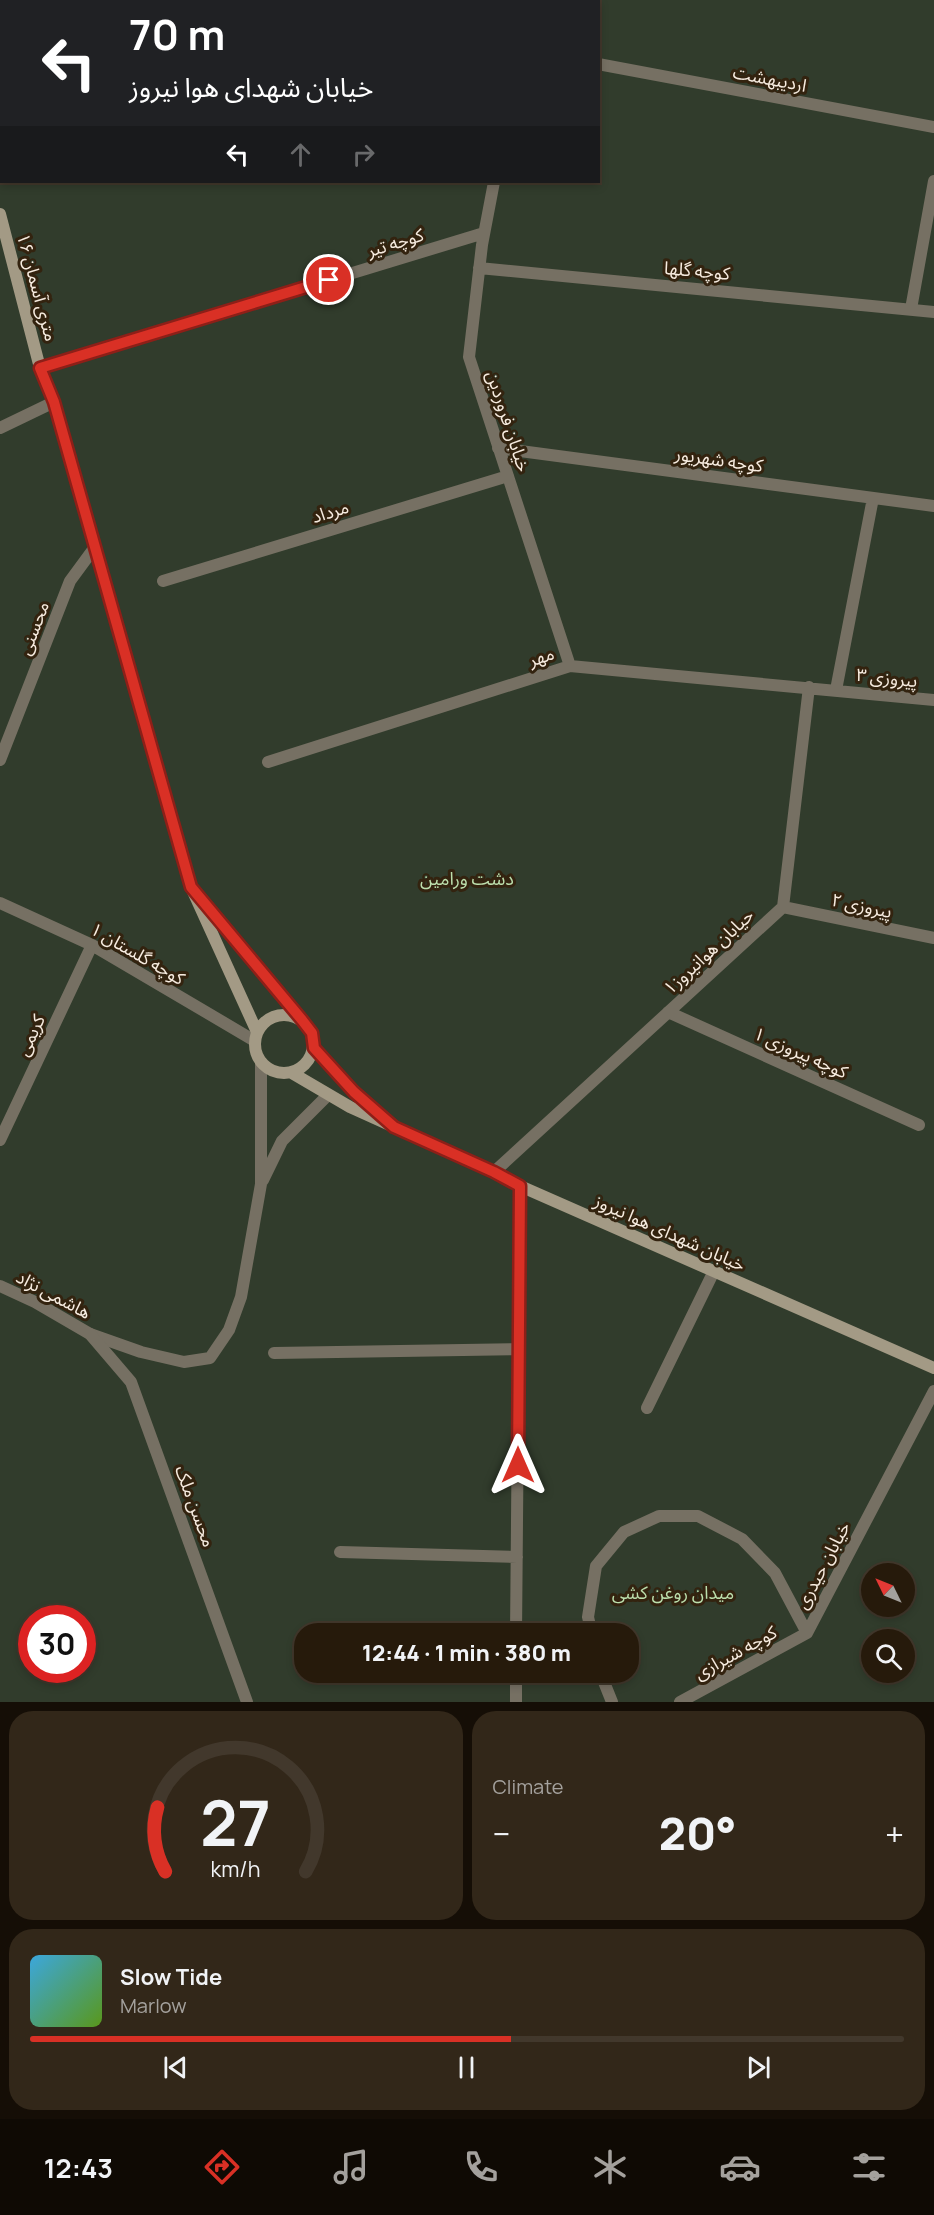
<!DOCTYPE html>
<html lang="en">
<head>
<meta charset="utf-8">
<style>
  body { margin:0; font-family:Manrope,"Noto Sans Arabic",sans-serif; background:#322719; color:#f1f3f6; height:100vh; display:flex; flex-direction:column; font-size:22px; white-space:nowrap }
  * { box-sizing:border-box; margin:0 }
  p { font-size:20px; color:#a4a19d }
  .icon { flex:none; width:33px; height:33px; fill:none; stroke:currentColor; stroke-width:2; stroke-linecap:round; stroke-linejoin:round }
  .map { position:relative; height:1702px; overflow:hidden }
  .drawer { display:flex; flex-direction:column; gap:9px; padding:9px; background:#150e06; flex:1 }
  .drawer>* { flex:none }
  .banner { position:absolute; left:0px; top:0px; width:600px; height:183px; box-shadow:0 3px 9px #0003,0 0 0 2px #42382c; background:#202124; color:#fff; overflow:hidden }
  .needle { width:39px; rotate:313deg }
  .buttons { position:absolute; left:861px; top:1563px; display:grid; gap:12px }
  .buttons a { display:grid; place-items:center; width:54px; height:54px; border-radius:50%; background:#261a0b; box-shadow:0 3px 9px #0003,0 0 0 2px #42382c; font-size:30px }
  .speed { position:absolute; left:18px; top:1605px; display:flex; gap:12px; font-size:30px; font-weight:700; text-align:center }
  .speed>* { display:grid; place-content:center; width:78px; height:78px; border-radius:50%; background:#261a0b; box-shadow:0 3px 9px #0003,0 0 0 2px #42382c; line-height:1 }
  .speed .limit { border:9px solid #d22; background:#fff; color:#111 }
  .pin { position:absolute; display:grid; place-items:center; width:51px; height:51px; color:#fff; margin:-26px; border:3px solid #fff; border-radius:50%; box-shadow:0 2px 6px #0007 }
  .me { position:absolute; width:66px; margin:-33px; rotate:0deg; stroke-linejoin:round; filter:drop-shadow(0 0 4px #0008) }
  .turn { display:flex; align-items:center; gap:21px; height:126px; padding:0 30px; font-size:27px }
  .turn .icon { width:78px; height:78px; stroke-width:2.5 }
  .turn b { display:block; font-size:42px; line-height:51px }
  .lanes { display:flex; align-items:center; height:57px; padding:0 30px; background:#0003; justify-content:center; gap:30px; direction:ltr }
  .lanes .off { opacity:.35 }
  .big { font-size:45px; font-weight:800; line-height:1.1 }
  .drawer .card { flex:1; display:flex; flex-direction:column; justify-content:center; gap:9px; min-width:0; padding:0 21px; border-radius:24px; background:#322719 }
  .drawer .dial { align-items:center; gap:0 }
  .dial svg { height:156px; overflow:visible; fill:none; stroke:#42382c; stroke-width:7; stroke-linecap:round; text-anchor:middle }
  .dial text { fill:#f1f3f6; stroke:none }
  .song { display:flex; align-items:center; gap:18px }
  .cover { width:72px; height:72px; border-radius:9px; background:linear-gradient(135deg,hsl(200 70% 55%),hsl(90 70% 35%)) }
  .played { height:6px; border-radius:3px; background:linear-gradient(90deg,#d93025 55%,#42382c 55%) }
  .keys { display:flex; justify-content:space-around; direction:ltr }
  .heat { display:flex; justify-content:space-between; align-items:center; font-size:33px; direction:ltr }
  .drawer .tiles { flex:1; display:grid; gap:9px; grid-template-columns:1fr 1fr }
  .card:last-child { grid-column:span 2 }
  .trip { position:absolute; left:294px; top:1623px; width:345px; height:60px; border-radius:24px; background:#261a0b; box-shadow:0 3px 9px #0003,0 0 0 2px #42382c; font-weight:800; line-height:60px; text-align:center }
  .dock { display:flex; height:96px; justify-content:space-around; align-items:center; background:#0f0a04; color:#a4a19d }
  .dock .icon { width:42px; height:42px }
  .dock .active { color:#d93025 }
  .dock b { font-size:27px; color:#f1f3f6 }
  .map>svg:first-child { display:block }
  .green { fill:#313c2c; fill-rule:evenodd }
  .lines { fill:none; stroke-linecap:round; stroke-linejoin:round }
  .service { stroke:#767063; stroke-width:12 }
  .minor { stroke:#767063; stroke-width:12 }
  .tertiary { stroke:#767063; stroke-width:12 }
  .secondary { stroke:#a39a85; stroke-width:12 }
  .route-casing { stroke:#8d1f18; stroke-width:15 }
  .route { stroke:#d93025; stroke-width:10 }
  .labels { text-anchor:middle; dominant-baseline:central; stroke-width:6; stroke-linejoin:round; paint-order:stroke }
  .street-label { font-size:18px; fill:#f7ece0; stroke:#33230f }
  .park-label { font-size:18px; fill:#bcdfad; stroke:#33230f }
</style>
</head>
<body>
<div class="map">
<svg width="934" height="1702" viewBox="0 0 934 1702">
  <rect width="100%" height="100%" fill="#33230f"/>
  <path class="green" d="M0,0H934V1702H0ZM2,2H598V182H2ZM872,1574H904V1606H872ZM32,1618H82V1670H32ZM304,1634H628V1672H304ZM872,1640H904V1672H872Z"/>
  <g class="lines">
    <path class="service" d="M0,428L54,402"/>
    <path class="minor" d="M527,2V0
      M598,64L934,127
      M494,182L482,245L469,357L570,666
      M479,268L934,312
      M911,309L934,181
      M40,368L484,233
      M498,448L934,506
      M163,581L508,476
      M836,690L873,498
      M0,760L70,581L95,547
      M268,762L570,666L934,700
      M0,903L92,945L255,1041
      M783,907L934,938
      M668,1012L919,1125
      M0,1140L92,945
      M494,1172L783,907L809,687
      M263,1180L282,1141L328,1095
      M90,1334L141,1352L184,1362L210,1358L229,1330L241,1297L261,1184V1064
      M274,1353L519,1349
      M647,1408L714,1271
      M340,1552L517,1557
      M516,1634L520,1186
      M516,1702V1672"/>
    <path class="tertiary" d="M0,1286L35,1302L90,1334L131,1382L247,1702
      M592,1634L588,1617L596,1566L624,1532L659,1516H698L742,1539L775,1573L807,1633L934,1391
      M600,1672L612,1702
      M680,1702L807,1633"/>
    <path class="secondary" d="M0,214L40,368L54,402L191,887L257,1032
      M201,899L302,1019
      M255 1044a29 29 0 1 1 58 0a29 29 0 1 1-58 0Z
      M314,1048L354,1092L384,1118
      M292,1073L350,1107L494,1172L520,1186L934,1368"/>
  </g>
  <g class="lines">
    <defs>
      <path id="route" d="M329,280L40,368L54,402L191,887L302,1020L312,1033L314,1048L354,1092L394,1127L494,1172L520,1186L518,1465"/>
    </defs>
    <use href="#route" class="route-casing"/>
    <use href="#route" class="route"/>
  </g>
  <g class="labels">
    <g class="street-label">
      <text transform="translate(770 78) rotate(11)">اردیبهشت</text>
      <text transform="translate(395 242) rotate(-17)">کوچه تیر</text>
      <text transform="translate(697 270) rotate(5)">کوچه گلها</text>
      <text transform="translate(38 287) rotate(75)">۱۶ متری آسمان</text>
      <text transform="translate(509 421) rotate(72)">خیابان فروردین</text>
      <text transform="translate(719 459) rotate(8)">کوچه شهریور</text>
      <text transform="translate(330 511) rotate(-17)">مرداد</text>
      <text transform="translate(33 628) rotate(-69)">محسنی</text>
      <text transform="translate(541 656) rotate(-18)">مهر</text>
      <text transform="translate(887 677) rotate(6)">پیروزی ۳</text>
      <text transform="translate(862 905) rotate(12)">پیروزی ۲</text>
      <text transform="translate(708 951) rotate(-43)">حیابان هوانیروز۱</text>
      <text transform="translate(138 953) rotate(30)">کوچه گلستان ۱</text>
      <text transform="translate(30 1035) rotate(-65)">کریمی</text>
      <text transform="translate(801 1052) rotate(24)">کوچه پیروزی ۱</text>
      <text transform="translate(670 1232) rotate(24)">خیابان شهدای هوا نیروز</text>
      <text transform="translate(54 1294) rotate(28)">هاشمی نژاد</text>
      <text transform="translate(196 1506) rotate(70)">محسن ملک</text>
      <text transform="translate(822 1565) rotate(-62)">خیابان حیدری</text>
      <text transform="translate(735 1652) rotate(-29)">کوچه شیرازی</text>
    </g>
    <g class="park-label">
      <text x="467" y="878">دشت ورامین</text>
      <text x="673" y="1592">میدان روغن کشی</text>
    </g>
  </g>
</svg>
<div class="buttons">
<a><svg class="needle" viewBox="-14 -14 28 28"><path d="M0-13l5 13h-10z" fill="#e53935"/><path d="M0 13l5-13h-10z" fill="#a4a19d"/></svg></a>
<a><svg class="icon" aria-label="search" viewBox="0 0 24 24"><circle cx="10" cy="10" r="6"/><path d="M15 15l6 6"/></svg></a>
</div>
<div class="speed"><div class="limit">30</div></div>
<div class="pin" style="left:329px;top:280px;background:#d93025"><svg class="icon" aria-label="arrive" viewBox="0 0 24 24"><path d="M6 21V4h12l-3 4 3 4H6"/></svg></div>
<svg class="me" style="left:518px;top:1465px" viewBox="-20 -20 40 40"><path d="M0-17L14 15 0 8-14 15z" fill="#d93025" stroke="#fff" stroke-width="4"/></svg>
<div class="trip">12:44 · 1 min · 380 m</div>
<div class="banner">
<div class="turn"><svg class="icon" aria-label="left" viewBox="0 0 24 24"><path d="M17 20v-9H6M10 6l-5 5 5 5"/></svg><div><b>70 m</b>خیابان شهدای هوا نیروز</div></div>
<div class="lanes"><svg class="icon" aria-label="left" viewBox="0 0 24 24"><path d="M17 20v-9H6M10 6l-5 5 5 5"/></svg><svg class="icon off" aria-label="ahead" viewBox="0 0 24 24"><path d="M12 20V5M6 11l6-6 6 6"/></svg><svg class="icon off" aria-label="right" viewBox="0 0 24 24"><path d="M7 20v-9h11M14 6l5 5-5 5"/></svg></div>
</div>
</div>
<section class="drawer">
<div class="tiles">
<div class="card dial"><svg viewBox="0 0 100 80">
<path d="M14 69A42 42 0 1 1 86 69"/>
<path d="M14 69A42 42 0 0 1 10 36" stroke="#d93025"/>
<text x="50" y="56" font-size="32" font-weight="700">27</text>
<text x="50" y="72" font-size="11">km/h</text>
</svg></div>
<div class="card"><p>Climate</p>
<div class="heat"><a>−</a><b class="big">20°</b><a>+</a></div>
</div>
<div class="card">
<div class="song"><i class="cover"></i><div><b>Slow Tide</b><p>Marlow</p></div></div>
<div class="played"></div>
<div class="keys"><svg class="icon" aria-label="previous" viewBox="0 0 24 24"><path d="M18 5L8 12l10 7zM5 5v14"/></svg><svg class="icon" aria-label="pause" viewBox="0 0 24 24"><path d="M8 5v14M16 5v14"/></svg><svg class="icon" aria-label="next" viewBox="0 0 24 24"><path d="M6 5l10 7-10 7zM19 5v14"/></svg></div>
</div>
</div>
</section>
<nav class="dock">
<b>12:43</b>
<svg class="icon active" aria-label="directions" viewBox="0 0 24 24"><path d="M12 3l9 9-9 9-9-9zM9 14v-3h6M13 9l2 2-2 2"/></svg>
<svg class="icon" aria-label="music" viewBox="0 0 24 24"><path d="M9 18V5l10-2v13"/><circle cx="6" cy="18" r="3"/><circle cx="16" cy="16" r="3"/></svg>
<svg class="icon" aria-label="phone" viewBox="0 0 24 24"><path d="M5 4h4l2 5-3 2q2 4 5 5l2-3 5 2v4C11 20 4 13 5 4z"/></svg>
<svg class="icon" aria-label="climate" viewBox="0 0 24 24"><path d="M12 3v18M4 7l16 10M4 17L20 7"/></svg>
<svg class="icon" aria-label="car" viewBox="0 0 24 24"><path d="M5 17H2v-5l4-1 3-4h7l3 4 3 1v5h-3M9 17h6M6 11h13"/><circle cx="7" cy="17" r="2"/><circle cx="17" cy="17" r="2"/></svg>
<svg class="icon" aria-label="filters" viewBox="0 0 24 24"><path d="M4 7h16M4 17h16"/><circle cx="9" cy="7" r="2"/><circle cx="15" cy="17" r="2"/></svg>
</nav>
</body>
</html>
